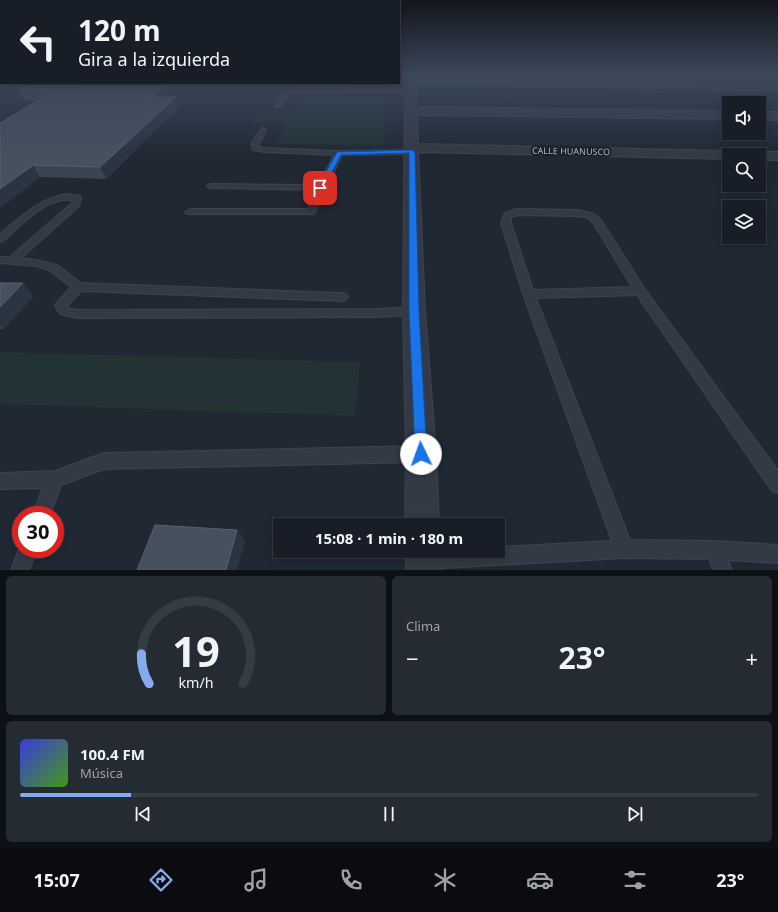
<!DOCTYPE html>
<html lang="es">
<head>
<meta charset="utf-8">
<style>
  body { margin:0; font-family:"Noto Sans",sans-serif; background:#252b33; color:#f1f3f6; height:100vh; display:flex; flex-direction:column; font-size:15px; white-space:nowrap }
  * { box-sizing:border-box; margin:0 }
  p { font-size:13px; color:#9fa2a7 }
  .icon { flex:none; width:22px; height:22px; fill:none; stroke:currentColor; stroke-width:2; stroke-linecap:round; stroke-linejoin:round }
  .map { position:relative; height:570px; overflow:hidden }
  .drawer { display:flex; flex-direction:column; gap:6px; padding:6px; background:#0d1015; flex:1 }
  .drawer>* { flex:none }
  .top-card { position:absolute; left:0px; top:0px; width:400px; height:84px; box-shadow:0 2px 10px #0003,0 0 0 1px #363c44; background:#181e27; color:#f1f3f6; overflow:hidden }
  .buttons { position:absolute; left:722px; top:96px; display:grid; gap:8px }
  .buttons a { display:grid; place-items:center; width:44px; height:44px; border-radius:0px; background:#181e27; box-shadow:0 2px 10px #0003,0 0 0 1px #363c44; font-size:20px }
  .speed { position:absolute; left:12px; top:506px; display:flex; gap:8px; font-size:20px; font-weight:700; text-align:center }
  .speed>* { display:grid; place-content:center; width:52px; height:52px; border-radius:50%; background:#181e27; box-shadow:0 2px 10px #0003,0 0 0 1px #363c44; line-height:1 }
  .speed .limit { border:6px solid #d22; background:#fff; color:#111 }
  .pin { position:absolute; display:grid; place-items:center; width:34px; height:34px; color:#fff; margin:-17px; border-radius:8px; box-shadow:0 2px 6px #0006 }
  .me { position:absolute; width:44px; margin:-22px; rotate:357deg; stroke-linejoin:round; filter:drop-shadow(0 0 3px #0008) }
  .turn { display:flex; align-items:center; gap:14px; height:84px; padding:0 12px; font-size:18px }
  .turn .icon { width:52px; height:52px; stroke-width:2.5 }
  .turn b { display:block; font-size:28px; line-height:34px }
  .big { font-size:30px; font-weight:700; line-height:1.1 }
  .drawer .widget { flex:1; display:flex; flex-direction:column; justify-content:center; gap:6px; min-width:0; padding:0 14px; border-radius:6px; background:#252b33 }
  .drawer .dial { align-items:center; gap:0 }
  .dial svg { height:104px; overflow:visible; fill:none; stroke:#363c44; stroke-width:7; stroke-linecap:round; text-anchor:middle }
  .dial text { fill:#f1f3f6; stroke:none }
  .song { display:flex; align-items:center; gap:12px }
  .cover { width:48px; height:48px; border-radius:6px; background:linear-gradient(135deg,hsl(240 70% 55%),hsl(100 70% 35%)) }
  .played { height:4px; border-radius:2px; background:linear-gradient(90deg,#84aaf0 15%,#363c44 15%) }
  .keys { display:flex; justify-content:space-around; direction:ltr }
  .heat { display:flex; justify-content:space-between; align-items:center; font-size:22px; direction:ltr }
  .drawer .tiles { flex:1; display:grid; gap:6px; grid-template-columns:1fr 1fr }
  .widget:last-child { grid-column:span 2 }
  .trip { position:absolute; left:273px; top:518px; width:232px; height:40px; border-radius:0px; background:#181e27; box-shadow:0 2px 10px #0003,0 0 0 1px #363c44; font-weight:700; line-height:40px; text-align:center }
  .dock { display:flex; height:64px; justify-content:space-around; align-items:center; background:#0a0c10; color:#9fa2a7 }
  .dock .icon { width:28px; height:28px }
  .dock .selected { color:#84aaf0 }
  .dock b { font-size:18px; color:#f1f3f6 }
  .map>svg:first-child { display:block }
  .green { fill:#223235 }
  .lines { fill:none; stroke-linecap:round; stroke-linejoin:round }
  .service-casing { stroke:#3d434e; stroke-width:2 }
  .minor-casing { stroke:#3d434e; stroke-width:2 }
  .path { stroke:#3a4b4d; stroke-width:1.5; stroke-dasharray:1.5 1.5; stroke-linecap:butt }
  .service { fill:#333a45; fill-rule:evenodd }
  .minor { fill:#333a45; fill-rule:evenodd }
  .wall { fill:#3b4452 }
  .shaded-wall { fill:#2b3441 }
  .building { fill:#47505e; stroke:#57606e }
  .route { fill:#1a73e8; stroke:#114b97 }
  .labels { text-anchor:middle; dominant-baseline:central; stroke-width:4; stroke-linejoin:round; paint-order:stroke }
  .far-street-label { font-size:9px; fill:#adb4c2; stroke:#191f29 }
</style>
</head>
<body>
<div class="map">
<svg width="778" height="570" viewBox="0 0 778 570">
  <rect width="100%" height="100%" fill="#202834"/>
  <path class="green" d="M303,95L388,96L383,145L276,144L286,122H251L259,110L295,111Z
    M0,352L360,362L355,416L0,404Z"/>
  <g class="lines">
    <defs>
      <path id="service" d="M0,76H1V80H0Z
        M298,88L410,89L413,91L410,93L298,92L288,94L280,107H276L275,106L284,92Z
        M263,128L266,130L259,144V147L264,148L339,151L412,150L416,152L412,154L342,155L314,214H187L185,212L190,209H308L316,190L211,188L207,186L211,184L318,185L334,155L264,152L253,150L251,144L261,129Z
        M66,194L80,196L81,198L79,206L21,258L36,260L57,265L81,283L342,293L346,294L348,297L346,300L342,301L81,291L67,306L68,308L77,310L377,309L414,307L418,308L420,311L418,314L414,315L377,317L77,318L60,314L55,305L71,287L49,270L36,266L0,263V257H10L72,203V200C45,197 22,225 3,241L0,242V234C21,217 39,199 66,194Z
        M516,209L578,210L594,214L601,220L644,288L778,471V493L772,491L637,295L536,298L630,540L714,541L778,545V563L728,560L732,570H713L709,559L624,558L427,569L420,567L418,560L420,553L426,551H498V547L612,541L523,294L501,223L504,214ZM517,215L578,216L588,218L594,224L632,287L533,290L511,223V217Z
        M420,446L426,449L428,454L426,459L420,462L104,469L61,485L50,515H32L43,488L0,489V473L55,471L104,453Z
        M21,544V549H37L29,570H11Z"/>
      <path id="minor" d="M407,76H417V78L778,84V90L416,84V107L729,111V119L417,115L418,144L730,151L735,152L737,155H729V159L418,152L425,311L436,454L439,525H405L406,454L403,311L405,91Z
        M759,112H778V120H759Z
        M759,152H778V160H759V155H753Z
        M406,551H440L442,570H406Z"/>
    </defs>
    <use href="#service" class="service-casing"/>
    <use href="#minor" class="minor-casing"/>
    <path class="path" d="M135,89L142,83
      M160,90L212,91L220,83"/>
    <use href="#service" class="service"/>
    <use href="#minor" class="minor"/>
  </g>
  <path class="wall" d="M33,83H105L99,87L165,97L179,107L106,179L40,177L0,208L38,101L24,100L18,90Z
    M0,283H23L33,297L3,329H0Z"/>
  <path class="shaded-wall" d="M86,83H105L85,96L80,87Z
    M162,87L165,97H151Z
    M176,97L179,107L106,179L100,167Z
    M33,165L40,177L0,208V189Z
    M23,283L33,297L3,329L0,326V307Z
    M237,530L245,541L237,570H226Z"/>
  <path class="building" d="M33,83H86L80,87H162L151,97H176L100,167L33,165L0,189V123L54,91L18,90Z
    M0,283H23L0,307Z
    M155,525L237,530L226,570H137Z"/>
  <linearGradient id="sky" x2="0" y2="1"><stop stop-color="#12161d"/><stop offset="0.49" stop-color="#3c485c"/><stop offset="1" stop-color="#3c485c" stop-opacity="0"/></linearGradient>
  <rect width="778" height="156" fill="url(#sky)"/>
  <path class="route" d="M412,150L415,152L419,311L427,454L426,458L421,460L416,458L415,454L409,311V153L341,155L323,189L317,188L337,152Z"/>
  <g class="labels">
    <g class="far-street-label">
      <text transform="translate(571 151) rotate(1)">CALLE HUANUSCO</text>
    </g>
  </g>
</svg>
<div class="buttons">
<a><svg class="icon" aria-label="sound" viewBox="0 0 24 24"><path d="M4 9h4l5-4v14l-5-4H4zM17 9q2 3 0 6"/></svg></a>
<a><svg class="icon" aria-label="search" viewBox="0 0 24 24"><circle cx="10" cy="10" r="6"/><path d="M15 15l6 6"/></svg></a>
<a><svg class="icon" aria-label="layers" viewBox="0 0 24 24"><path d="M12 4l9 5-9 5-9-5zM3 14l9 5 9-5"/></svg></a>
</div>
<div class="speed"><div class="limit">30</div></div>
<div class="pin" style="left:320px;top:188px;background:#d93025"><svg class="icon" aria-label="arrive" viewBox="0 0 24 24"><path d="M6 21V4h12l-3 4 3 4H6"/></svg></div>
<svg class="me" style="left:421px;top:454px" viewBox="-20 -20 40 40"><circle r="19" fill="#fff"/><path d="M0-13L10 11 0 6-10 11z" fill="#1a73e8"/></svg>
<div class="trip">15:08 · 1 min · 180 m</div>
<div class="top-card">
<div class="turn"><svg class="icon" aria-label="left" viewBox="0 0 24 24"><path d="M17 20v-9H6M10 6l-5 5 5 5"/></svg><div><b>120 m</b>Gira a la izquierda</div></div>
</div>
</div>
<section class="drawer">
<div class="tiles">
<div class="widget dial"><svg viewBox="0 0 100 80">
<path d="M14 69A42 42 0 1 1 86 69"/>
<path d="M14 69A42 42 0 0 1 8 46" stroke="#84aaf0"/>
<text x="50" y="56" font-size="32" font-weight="700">19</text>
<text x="50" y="72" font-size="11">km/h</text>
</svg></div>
<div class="widget"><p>Clima</p>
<div class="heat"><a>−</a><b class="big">23°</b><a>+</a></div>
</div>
<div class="widget">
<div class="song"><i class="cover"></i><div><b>100.4 FM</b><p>Música</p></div></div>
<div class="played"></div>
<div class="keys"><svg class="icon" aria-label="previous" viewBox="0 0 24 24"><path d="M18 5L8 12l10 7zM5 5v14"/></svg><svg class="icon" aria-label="pause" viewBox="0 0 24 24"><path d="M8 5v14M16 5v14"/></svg><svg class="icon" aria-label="next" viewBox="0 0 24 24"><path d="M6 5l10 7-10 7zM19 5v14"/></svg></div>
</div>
</div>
</section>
<nav class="dock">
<b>15:07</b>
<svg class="icon selected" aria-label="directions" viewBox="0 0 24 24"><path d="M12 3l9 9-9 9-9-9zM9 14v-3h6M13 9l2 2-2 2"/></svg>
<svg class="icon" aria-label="music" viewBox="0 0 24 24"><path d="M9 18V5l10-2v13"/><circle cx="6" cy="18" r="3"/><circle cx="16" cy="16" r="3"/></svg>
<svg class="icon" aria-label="phone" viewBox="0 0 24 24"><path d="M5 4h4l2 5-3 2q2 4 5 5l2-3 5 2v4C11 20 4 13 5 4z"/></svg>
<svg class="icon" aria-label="climate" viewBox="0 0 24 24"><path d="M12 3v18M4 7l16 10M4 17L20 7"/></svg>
<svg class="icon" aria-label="car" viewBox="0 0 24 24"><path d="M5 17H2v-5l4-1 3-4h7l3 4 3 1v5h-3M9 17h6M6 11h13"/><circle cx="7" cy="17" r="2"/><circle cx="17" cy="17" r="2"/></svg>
<svg class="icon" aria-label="filters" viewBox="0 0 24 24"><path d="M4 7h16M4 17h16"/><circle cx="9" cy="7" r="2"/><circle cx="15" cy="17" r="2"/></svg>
<b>23°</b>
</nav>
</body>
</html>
